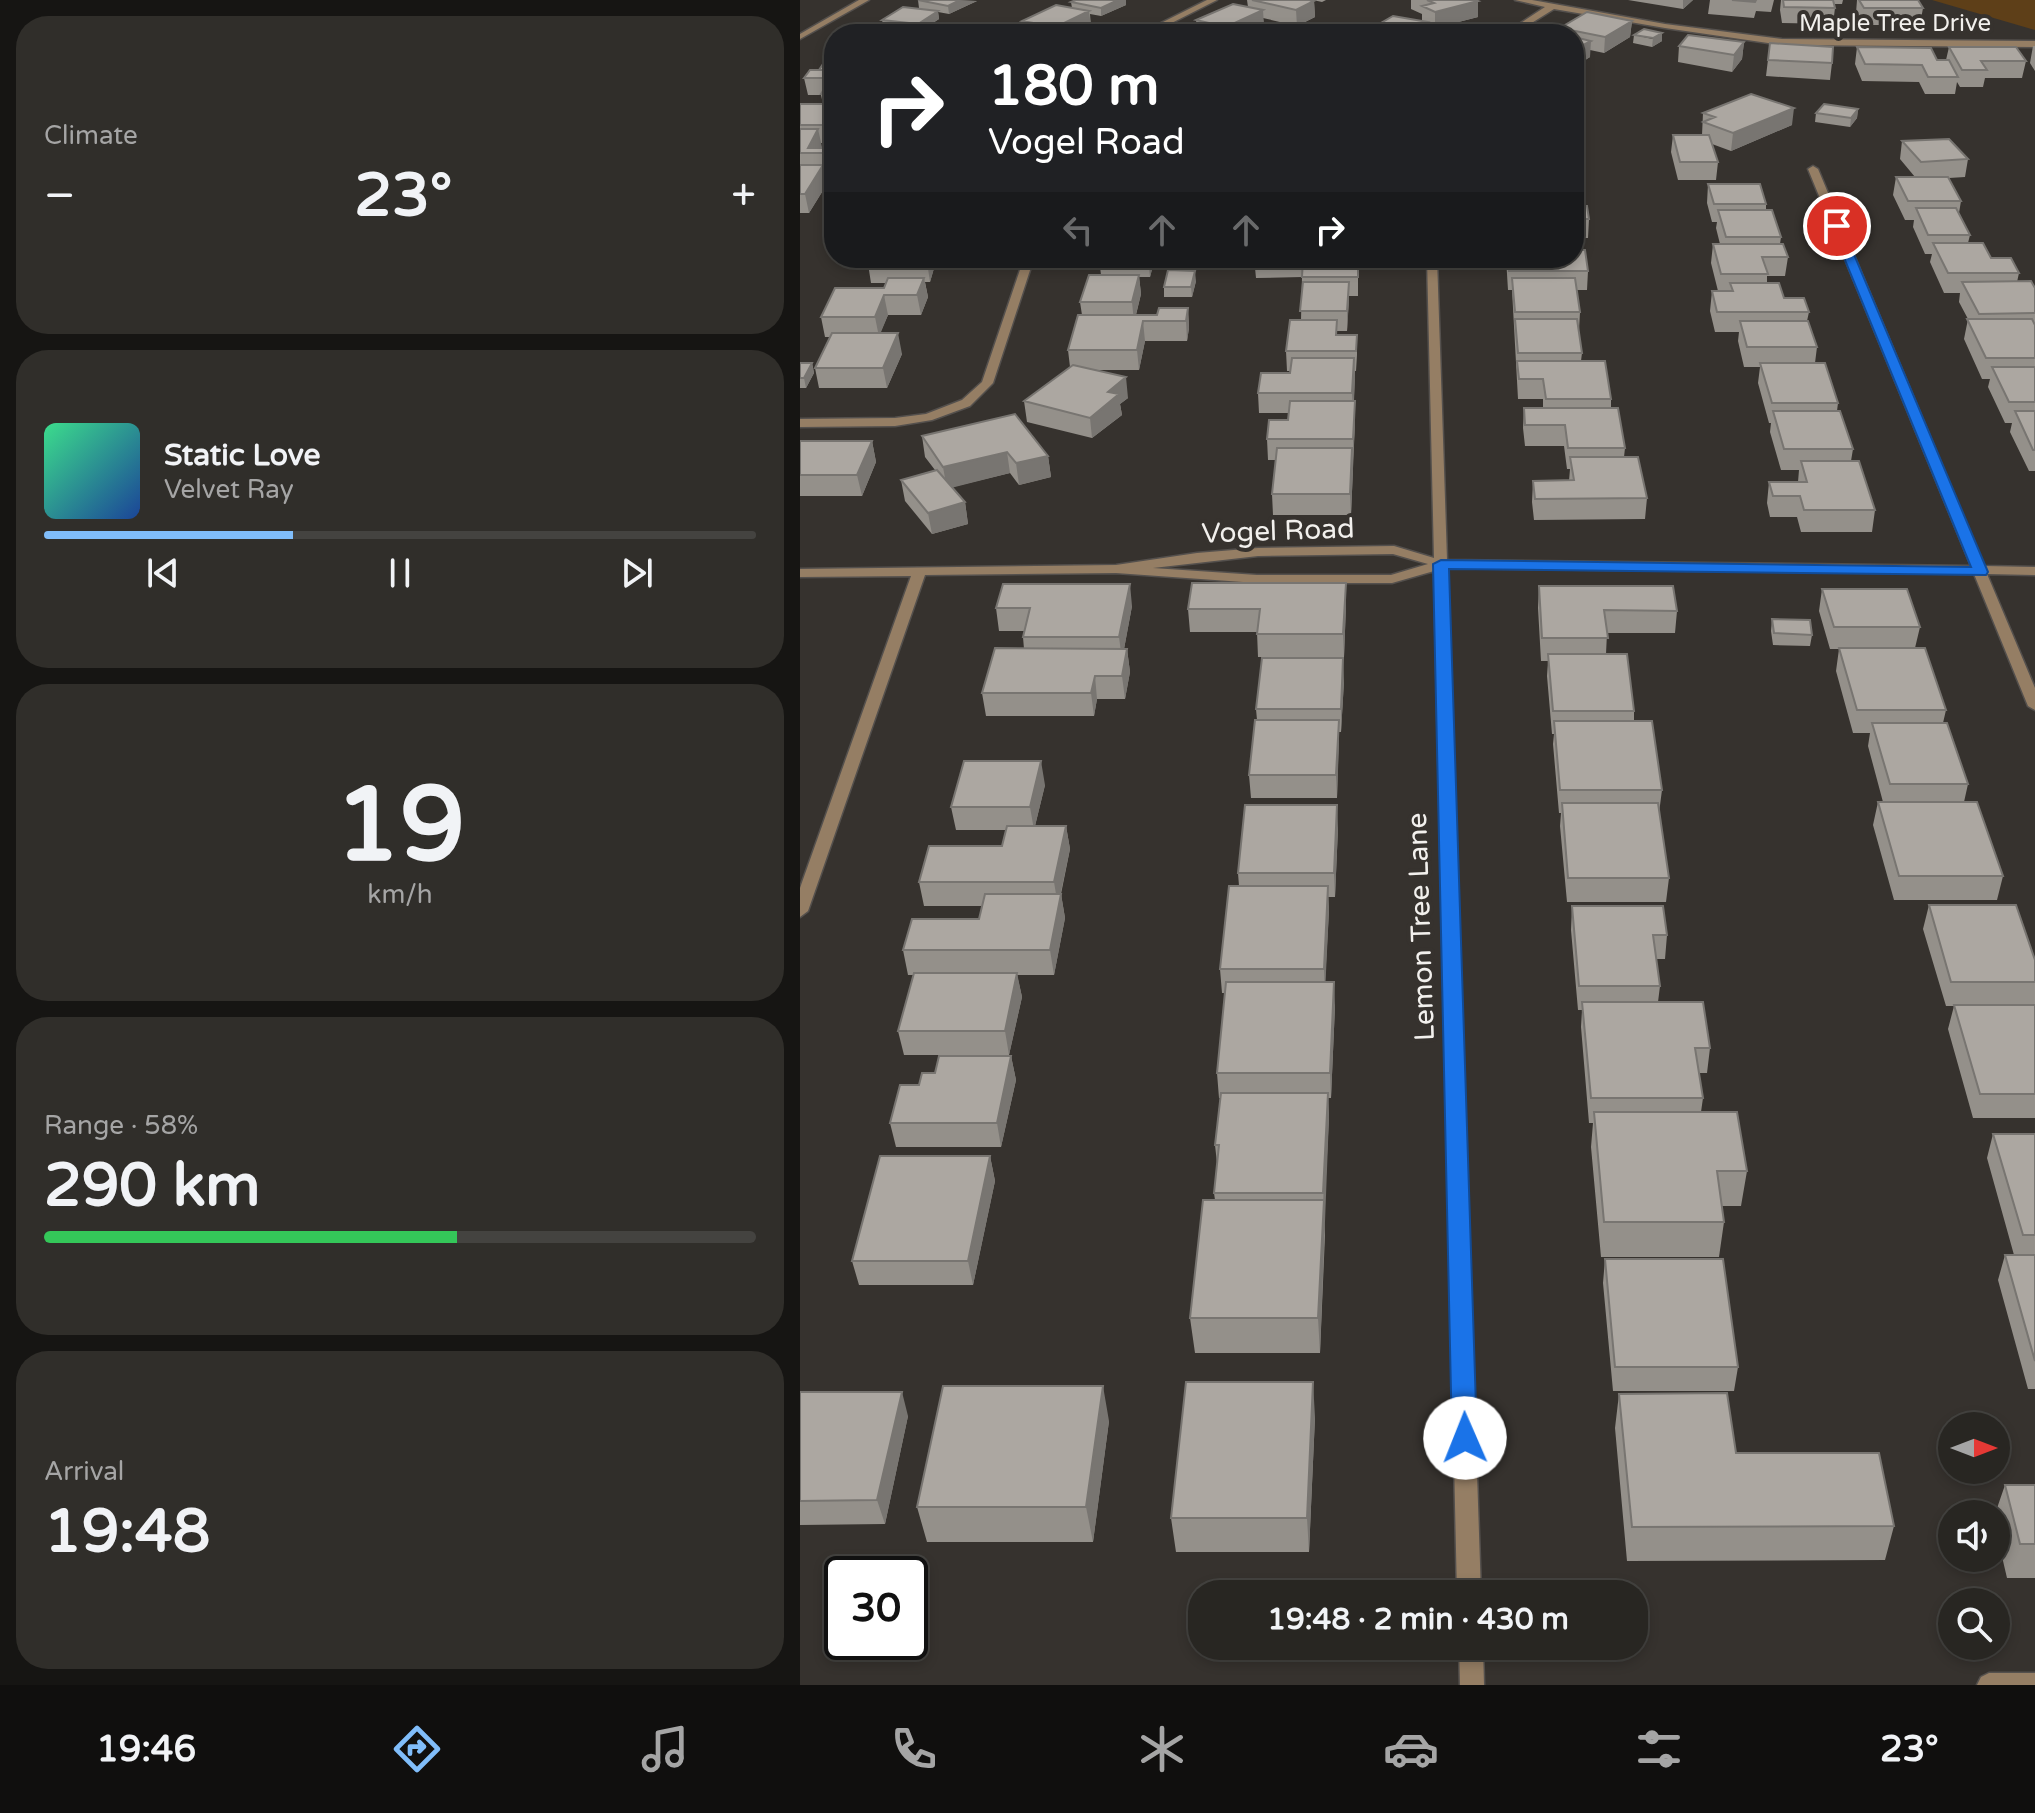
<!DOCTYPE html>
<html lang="en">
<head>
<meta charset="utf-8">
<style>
  body { margin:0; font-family:"Varela Round",sans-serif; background:#302e2a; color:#f1f3f6; height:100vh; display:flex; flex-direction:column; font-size:30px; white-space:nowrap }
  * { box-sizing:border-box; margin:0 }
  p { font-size:26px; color:#a5a5a5 }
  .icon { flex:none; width:44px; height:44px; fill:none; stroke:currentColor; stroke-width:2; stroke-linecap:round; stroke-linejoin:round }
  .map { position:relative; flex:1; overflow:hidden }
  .side { display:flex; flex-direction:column; gap:16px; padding:16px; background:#161513; width:800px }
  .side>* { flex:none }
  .guide { position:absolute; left:24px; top:24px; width:760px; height:244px; border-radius:32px; box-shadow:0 4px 12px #0003,0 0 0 2px #444340; background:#202124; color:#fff; overflow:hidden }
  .needle { width:52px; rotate:90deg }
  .controls { position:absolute; left:1138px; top:1412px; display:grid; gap:16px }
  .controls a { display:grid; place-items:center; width:72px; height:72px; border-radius:50%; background:#282622; box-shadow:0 4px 12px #0003,0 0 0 2px #444340; font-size:40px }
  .speed { position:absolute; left:24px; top:1556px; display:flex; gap:16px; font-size:40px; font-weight:700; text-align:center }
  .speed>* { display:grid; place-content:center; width:104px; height:104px; border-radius:50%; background:#282622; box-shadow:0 4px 12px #0003,0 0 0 2px #444340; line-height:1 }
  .speed .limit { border:4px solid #111; border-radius:12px; background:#fff; color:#111 }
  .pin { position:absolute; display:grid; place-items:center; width:68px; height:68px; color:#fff; margin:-34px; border:4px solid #fff; border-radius:50%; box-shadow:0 2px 8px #0007 }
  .me { position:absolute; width:88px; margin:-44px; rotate:359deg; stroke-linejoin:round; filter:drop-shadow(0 0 6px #0008) }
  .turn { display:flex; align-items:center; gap:28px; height:168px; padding:0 32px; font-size:36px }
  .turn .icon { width:104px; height:104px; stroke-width:2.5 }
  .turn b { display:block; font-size:56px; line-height:68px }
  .lanes { display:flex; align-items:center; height:76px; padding:0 32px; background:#0003; justify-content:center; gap:40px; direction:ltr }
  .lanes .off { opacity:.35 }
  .big { font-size:60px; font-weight:800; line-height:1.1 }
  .side .widget { flex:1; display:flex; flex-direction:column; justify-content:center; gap:12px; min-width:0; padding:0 28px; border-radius:32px; background:#302e2a }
  .side .dial { align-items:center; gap:0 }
  .dial b { font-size:104px; line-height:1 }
  .song { display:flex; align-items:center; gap:24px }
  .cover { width:96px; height:96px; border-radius:12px; background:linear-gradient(135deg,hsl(150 70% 55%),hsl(220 70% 35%)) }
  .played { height:8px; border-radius:4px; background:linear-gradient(90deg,#80bdfa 35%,#444340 35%) }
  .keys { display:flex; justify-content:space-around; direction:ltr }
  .heat { display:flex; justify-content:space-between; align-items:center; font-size:44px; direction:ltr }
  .charge { height:12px; border-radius:6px; background:linear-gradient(90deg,#34c759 58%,#444340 0) }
  .trip { position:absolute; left:388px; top:1580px; width:460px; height:80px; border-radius:32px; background:#282622; box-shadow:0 4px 12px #0003,0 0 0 2px #444340; font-weight:800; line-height:80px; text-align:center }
  .menu { display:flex; height:128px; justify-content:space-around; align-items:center; background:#100f0e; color:#a5a5a5 }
  .menu .icon { width:56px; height:56px }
  .menu .current { color:#80bdfa }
  .menu b { font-size:36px; color:#f1f3f6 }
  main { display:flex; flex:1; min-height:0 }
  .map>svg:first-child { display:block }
  .green { fill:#5e3f18 }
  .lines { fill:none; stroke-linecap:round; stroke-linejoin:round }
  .street-casing { stroke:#54504d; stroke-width:3 }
  .street { fill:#957e64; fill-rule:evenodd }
  .wall { fill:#94908a }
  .shaded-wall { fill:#787571 }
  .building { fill:#aca7a1; stroke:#787571; stroke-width:2 }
  .route { fill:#1a73e8; stroke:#114b97; stroke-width:2 }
  .labels { text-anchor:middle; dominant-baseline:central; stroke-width:8; stroke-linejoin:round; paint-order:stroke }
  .far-street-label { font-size:24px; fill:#f2f0ed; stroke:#36322e }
  .street-label { font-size:28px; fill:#f2f0ed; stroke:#36322e }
</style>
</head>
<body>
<main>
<section class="side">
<div class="widget"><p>Climate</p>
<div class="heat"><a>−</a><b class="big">23°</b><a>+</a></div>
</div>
<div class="widget">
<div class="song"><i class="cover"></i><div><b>Static Love</b><p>Velvet Ray</p></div></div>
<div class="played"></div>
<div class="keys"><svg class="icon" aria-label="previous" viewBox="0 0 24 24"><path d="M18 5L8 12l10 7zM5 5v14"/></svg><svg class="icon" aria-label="pause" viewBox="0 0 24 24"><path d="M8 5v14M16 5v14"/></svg><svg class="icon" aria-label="next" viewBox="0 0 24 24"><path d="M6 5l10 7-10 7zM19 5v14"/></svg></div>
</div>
<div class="widget dial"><b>19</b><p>km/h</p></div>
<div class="widget"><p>Range · 58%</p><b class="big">290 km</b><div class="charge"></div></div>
<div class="widget"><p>Arrival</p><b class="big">19:48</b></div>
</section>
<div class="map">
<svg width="1235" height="1685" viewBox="0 0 1235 1685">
  <rect width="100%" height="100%" fill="#36322e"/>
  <path class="green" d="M1132,0H1235V30Z"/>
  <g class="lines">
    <defs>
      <path id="street" d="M59,0H69L0,39V34Z
        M407,0H417L350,34H339Z
        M715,0H732L865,24L982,39L1235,41V47L982,45L865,28L754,9L714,34H704L745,7Z
        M1013,166L1018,169L1184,566L1235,567V575L1187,574L1235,688V710L1228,706L1174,574L647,568L681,1594H657L634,571L592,583H457L316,573L125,575L8,911L0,917V888L111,576L0,577V569L316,565L397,553L458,548L594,546L634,558L627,258H637L647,560L1171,566L1008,169ZM593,554L628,564L591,575H457L353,568L458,556Z
        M224,258H234L193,383L170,406L132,420L95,426L0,427V419L95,418L126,414L162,400L182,382Z
        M659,1646H683L684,1685H660Z
        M1189,1673H1235V1685H1177L1181,1677Z"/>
    </defs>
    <use href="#street" class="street-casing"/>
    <use href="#street" class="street"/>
  </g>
  <path class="wall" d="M118,0L177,1L149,14L138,12L139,19L119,32L94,29V34H56L91,29L84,28L82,20L119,8Z
    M276,0H326V5L301,16L290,14L291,27L277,34H223L222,21L272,8L271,2Z
    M447,0H526L522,2L513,0L514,1L515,17L497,26L463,18L464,26L447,34H379L397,27L396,20L448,7Z
    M611,0H675L678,17L635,28L628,25V34H567V31L622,21V14L611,9Z
    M828,0H893L883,9Z
    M910,0H974L971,12L956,11L954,18L908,14Z
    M981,0H1043L1042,4H1034L1035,8L1033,24L982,23L980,10Z
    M1057,0H1118L1123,8L1120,25H1062L1056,13Z
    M832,21L830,37L804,53L790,50V57L774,67V34H760V28Z
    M834,35L862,41L852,47L833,43Z
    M944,42L942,59L932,72L878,62L879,46Z
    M970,43L1032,63L1030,80L966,76Z
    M1233,46H1235V71L1230,63Z
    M1057,47L1137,60H1146L1149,47L1226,61L1222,78H1185L1183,87H1160L1157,82L1155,94H1125L1119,82L1062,81L1055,64Z
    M34,58V143H21V148H34V177H30L29,171H24L27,184L9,213H0V104H23L21,95H8L4,78L19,70Z
    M1058,109L1057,118L1050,127L1015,122L1016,113Z
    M903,113L992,125L931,151L912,144L918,162L916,180H878L871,152L873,135H902Z
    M1102,141L1168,159L1165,177L1149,178L1161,201L1159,213L1170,235L1168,243L1191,258L1219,273L1217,282L1235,288V471H1229L1210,432L1212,423H1205L1188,387L1190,379H1182L1164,339L1168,319L1159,302L1160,293H1144L1130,262L1132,254H1125L1113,227L1114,220H1105L1093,195L1096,177H1115L1100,159Z
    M774,174L780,206L789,219L788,238H774Z
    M908,184L966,204V210L981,237L980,244L988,257L985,276H967V283L984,298L1009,312L1007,321L1017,347L1015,363L1038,403L1037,411L1053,449L1051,461L1075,510L1072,532H1001L997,517H970L967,503L969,482H998L999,470H981L970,432L971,423H969L958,383L960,367H944L938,341L939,332H915L910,311L912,291H918L911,263L913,244H920L916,228L917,222H912L907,203Z
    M137,258L130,282H125L128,297L121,315H88L80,333L102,354L87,388H19L15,368L30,337H25L21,317L84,288L86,283H71L68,264Z
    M299,258H355L350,277H339L341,294L336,315H357L388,308L389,328L387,341H345L339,370H297L328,398L320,404L322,415L292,438L227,422L224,401L270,367L268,350L282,315L280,302L301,275Z
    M454,258H558V296H549L547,331H537V335H557V355L556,371H555L554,401H555V422L551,515H473L472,494L476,460H468L467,439L488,420V413H459L458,393L490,373V371H487L486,351L501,320L502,277L456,278Z
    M706,258H774L788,271L787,290H776L780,312L779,331L782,353L781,361L811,399V408L825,448L824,457L847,498L845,519L734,520L732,502L733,481H769L770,469H767L764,446H725L723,428L724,408H743V399H718L712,290H708Z
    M396,281L392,297H364V287Z
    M0,363H12L14,373L6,388H0Z
    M122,436L248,456L251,477L219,485L210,473L152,487L165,502L168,524L132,534L105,501L101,480L135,470L125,457Z
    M0,441H72L76,462L62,496H0Z
    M739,586L877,611L875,633H807L806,654L834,711V721L862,790L859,813L869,878L866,902H767L760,826L761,813H759L753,744L754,734H752L747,676L748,661H741L738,608Z
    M1022,589L1120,627L1115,648L1146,710L1143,723L1168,784L1164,802L1203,876L1197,900H1094L1073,825L1078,802H1083L1068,746L1070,733H1053L1036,671L1039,649H1030L1019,611Z
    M546,605L544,657H458L457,632H390L388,609Z
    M332,606L324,649H327L330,672L325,699H297L294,716H186L182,693L224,649L223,637L224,631H199L196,608Z
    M972,619L1012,635L1010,646L973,645L971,631Z
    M544,681L541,732H539L537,798H451L449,775L457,720L456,709Z
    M245,785L235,826H266L270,849L261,894L265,918L254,975H217L222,997L209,1055H104L98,1031L114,975H108L103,950L179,919L182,906H124L119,882L202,846L206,830H156L151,807Z
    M538,828L535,897H528L529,910L525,982L535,1006L531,1098H528L529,1117L524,1215L525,1235L520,1353H395L390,1318L415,1200L414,1193L417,1163L415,1145L420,1098H419L417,1073L425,993H422L420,969L439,886L438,873Z
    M1129,905L1235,960V1118H1173L1148,1029L1154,1006H1146L1123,929Z
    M772,906L867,935L865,959H856L860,986L858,1002L910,1048L907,1073H899L903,1098L901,1112L947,1171L941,1206H922L924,1222L919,1257H801L791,1147L793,1123H789L781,1027L782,1010H778L771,930Z
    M211,1056L216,1080L201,1147H96L90,1123L119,1085L135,1073Z
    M1193,1134H1235V1389H1228L1198,1280L1205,1255H1214L1187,1158Z
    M190,1156L195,1181L173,1285H59L52,1261Z
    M805,1259L938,1367L934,1391H813L803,1283Z
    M0,1392L108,1416L85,1524L0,1525Z
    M819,1394L936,1453L1094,1526L1085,1560L827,1561L815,1428Z
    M515,1417L509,1552H376L371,1518Z
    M309,1421L293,1542H127L117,1507Z
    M1205,1485H1235V1578H1207L1196,1531V1514H1195Z"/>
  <path class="shaded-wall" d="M160,0L177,1L149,14L148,6Z
    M318,0H326V5L301,16V8Z
    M498,0H513V2L514,1L515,17L497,26L496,10Z
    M883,0H893L883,9Z
    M678,1V17L635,28V12Z
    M463,10L464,26L447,34H426V27Z
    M138,11L139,19L119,32L118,24Z
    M289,11L291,27L277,34H257L256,27Z
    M832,21L830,37L804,53L805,37Z
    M628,22V34H608Z
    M862,33V41L852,47L853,38Z
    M791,41L790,57L774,67V50Z
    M944,42L942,59L932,72L934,55Z
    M994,108L992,125L931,151L933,133Z
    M1058,109L1057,118L1050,127L1051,118Z
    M34,120V140L31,125Z
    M18,129L22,147L18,153L8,148Z
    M23,165L27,184L9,213L5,194Z
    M128,258H137L130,282L127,262Z
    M348,258H355L350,277Z
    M395,271L396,281L392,297L391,287Z
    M339,275L341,294L334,322L332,302Z
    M124,278L128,297L121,315L117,295Z
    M549,282V301L547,331V311Z
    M84,295L88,315L79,337L75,317Z
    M388,308L389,328L387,341L386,321Z
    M343,321L345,341L339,370L337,350Z
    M98,333L102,354L87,388L83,368Z
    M554,358L555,378L553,413L552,393Z
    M12,363L14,373L6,388L4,378Z
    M326,377L328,398L320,404L322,415L292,438L290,418L308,392Z
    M555,401V422L553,460V439Z
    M72,441L76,462L62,496L57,475Z
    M552,448L553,469L551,515L550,494Z
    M207,452L210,473L147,489L143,467Z
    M248,456L251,477L219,485L216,463Z
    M165,502L168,524L132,534L128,513Z
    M546,583V605L544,657L543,634Z
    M330,584L332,606L322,660L319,637Z
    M327,649L330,672L325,699L322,676Z
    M543,658L544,681L541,732V709Z
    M295,676L297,699L294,716L291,693Z
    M539,720V743L537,798L536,775Z
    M241,761L245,785L234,830L230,807Z
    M537,805L538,828L535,897L534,873Z
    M266,826L270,849L258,906L254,882Z
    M528,886L529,910L525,993L524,969Z
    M261,894L265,918L254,975L250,950Z
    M217,973L222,997L209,1055L205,1031Z
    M534,982L535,1006L531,1098L530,1073Z
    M211,1056L216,1080L201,1147L197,1123Z
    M528,1093L529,1117L520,1353L518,1318Z
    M190,1156L195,1181L173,1285L168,1261Z
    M513,1382L515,1417L509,1552L507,1518Z
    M303,1386L309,1421L293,1542L286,1507Z
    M102,1392L108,1416L85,1524L77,1500Z"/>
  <path class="building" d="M118,0H160L148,6Z
    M276,0H318L301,8L271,2Z
    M452,0H509L514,1L496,10Z
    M627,0H675L678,1L635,12L622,6L634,3Z
    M932,0H956L955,2Z
    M983,0H1033L1035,8L984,7Z
    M1059,0H1118L1123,8H1064Z
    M433,4L463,10L426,27L396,20Z
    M256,5L289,11L256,27L222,21Z
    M103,7L138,11L118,24L82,20Z
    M787,12L832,21L805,37L760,28Z
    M593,16L628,22L608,34H584L567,31Z
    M394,26L429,33L427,34H379Z
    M93,29V34H56V30Z
    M196,29H208L205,34H193Z
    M844,29L862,33L853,38L834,35Z
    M888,35L944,42L934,55L879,46Z
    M774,37L791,41L774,50Z
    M970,43L1033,47L1032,63L968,60Z
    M1057,47L1131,48L1137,60H1149L1158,77H1128L1122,65L1065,64Z
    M1149,47H1216L1226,61H1181L1187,70H1162Z
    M27,58H34V70H19Z
    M10,70H34V94H21L31,78H4Z
    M951,94L994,108L933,133L903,122L915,117L903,113Z
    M0,104H34V120L31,125H0Z
    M1024,104L1058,109L1051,118L1016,113Z
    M0,129H18L8,148H34V159H27L30,153H0Z
    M873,135H909L918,162H880Z
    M1149,139L1168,159L1121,162L1102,141Z
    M0,165H23L5,194H0Z
    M774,174H776L780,202H774Z
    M1096,177H1148L1161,201H1108Z
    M908,184H960L966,204H914Z
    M774,206H787L789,219H774Z
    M1116,208H1156L1170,235H1128Z
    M918,210H972L981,237H926Z
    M1133,243H1183L1191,258H1211L1219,273H1148Z
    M913,244H983L988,257H962L968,274H921Z
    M774,250H785L788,271H709L708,258H774Z
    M70,258H128L127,262L68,264Z
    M503,258H558V277H502Z
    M368,270L395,271L391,287H364Z
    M289,275H339L332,302H280Z
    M88,278H124L117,295H84L75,317H21L35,288H84Z
    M712,278H775L780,312H715Z
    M1231,281L1235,288V313L1179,314L1162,282Z
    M503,282H549L547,311H500Z
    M930,283H979L984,298H1004L1009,312H917L912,291H933Z
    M359,308H388L386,321H343L337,350H268L278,315H357Z
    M715,319H777L782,353H718Z
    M1167,319H1232L1235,325V358H1186Z
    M490,320H537L536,335H557L556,351H486Z
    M940,321H1008L1017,347H947Z
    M32,333H98L83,368H15Z
    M492,358H554L552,393H458L461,373H490Z
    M717,361H805L811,399H746L743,379H719Z
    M0,363H12L4,378H0Z
    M960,363H1025L1038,403H972Z
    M273,365L326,377L308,392L319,394L290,418L224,401Z
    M1192,367H1235V402H1209Z
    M490,401H555L553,439H467L469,420H488Z
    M724,408H818L825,448H768L765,425H725Z
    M973,411H1040L1053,449H984Z
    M1215,411H1235V450H1233Z
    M215,414L248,456L216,463L207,452L143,467L122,436Z
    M0,441H72L57,475H0Z
    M477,448H552L550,494H472Z
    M770,457H838L847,498L735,499L733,481L774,480Z
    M1001,461H1059L1075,510H1004L1000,496H973L969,482H1007Z
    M137,470L165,502L128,513L101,480Z
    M392,583H546L543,634H457L460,609H388Z
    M203,584H330L319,637H223L230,608H196Z
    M739,586H873L877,611L804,610L808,638H742Z
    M1022,589H1107L1120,627H1034Z
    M972,619L1010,620L1012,635L974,633Z
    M195,648L327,649L322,676H295L291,693H182Z
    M1039,648H1125L1146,710H1057Z
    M748,654H827L834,711H753Z
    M462,658H543L541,709H456Z
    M455,720H539L536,775H449Z
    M754,721H852L862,790H760Z
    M1072,723H1147L1168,784H1090Z
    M164,761H241L230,807H151Z
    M1078,802H1177L1203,876H1099Z
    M762,803H858L869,878H768Z
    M445,805H537L534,873H438Z
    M207,826H266L254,882H119L129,846H202Z
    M429,886H528L524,969H420Z
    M185,894H261L250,950H103L112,919H179Z
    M1129,905H1216L1235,960V982H1151Z
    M772,906H863L867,935H853L860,986H779Z
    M114,973H217L205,1031H98Z
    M426,982H534L530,1073H417Z
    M782,1002H903L910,1048H895L903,1098H791Z
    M1154,1005H1235V1094H1180Z
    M139,1056H211L197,1123H90L100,1085H119L122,1073H135Z
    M421,1093H528L523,1193H414L419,1145H415Z
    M794,1112H937L947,1171H917L924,1222H804Z
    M1193,1134H1235V1235H1223Z
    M80,1156H190L168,1261H52Z
    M403,1200H524L518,1318H390Z
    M1205,1255H1235V1361Z
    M805,1259H923L938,1367H815Z
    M386,1382H513L507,1518H371Z
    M143,1386H303L286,1507H117Z
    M0,1392H102L77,1500L0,1501Z
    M927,1393L936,1453H1079L1094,1526L832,1527L819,1394Z
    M1205,1485H1235V1544H1220Z"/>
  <path class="route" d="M1037,223L1042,226L1188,572L1186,575L649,569L677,1438L674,1446L665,1449L656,1446L652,1438L633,564L641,560L1171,567L1031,226Z"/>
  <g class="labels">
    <g class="far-street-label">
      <text x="1095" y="23">Maple Tree Drive</text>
    </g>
    <g class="street-label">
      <text transform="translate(478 531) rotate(-2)">Vogel Road</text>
      <text transform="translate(621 927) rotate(-92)">Lemon Tree Lane</text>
    </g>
  </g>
</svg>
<div class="controls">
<a><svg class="needle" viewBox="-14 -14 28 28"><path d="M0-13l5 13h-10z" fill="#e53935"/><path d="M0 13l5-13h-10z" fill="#a5a5a5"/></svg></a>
<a><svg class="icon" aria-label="sound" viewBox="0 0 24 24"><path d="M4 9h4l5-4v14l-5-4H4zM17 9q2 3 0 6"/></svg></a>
<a><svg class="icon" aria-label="search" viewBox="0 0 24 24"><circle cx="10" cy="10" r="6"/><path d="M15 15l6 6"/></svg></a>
</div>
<div class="speed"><div class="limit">30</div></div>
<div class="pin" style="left:1037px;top:226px;background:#d93025"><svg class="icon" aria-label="arrive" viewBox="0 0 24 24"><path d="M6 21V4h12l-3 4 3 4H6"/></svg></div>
<svg class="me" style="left:665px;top:1438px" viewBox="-20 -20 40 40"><circle r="19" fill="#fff"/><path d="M0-13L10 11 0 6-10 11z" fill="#1a73e8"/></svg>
<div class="trip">19:48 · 2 min · 430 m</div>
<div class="guide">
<div class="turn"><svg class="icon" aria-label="right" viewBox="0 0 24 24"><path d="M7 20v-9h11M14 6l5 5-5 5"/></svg><div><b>180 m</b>Vogel Road</div></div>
<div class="lanes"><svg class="icon off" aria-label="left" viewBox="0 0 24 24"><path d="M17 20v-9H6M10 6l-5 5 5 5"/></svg><svg class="icon off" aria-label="ahead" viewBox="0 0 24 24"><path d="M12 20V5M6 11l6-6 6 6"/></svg><svg class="icon off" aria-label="ahead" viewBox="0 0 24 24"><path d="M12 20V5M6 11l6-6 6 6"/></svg><svg class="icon" aria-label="right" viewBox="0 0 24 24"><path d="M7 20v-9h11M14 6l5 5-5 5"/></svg></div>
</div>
</div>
</main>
<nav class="menu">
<b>19:46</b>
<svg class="icon current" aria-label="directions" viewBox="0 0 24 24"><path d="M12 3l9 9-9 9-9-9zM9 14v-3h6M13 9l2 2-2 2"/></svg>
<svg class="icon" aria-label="music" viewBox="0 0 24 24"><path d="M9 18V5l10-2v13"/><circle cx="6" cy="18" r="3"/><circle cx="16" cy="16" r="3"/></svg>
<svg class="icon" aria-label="phone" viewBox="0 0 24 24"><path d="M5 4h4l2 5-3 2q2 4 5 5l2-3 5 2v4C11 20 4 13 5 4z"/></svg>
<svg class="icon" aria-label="climate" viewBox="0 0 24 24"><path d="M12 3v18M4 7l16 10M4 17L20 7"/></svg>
<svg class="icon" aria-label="car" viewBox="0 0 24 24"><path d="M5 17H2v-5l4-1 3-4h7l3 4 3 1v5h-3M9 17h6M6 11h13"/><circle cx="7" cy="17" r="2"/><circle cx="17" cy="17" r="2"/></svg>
<svg class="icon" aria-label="filters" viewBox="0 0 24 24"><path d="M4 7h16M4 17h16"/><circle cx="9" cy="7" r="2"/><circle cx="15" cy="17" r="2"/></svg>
<b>23°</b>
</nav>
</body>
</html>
